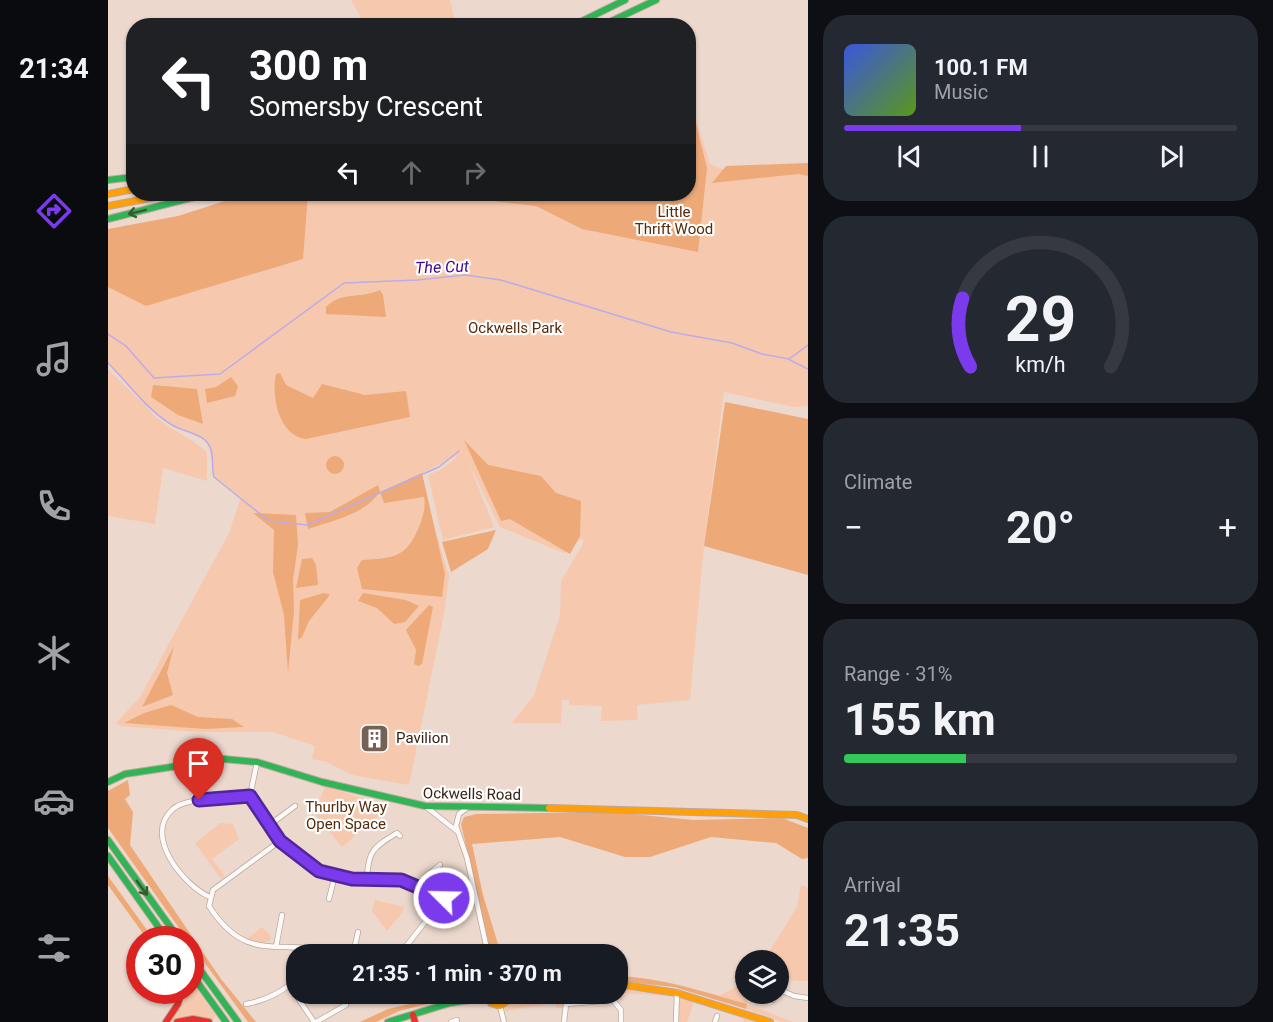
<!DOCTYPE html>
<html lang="en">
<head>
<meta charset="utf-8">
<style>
  body { margin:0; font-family:Roboto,sans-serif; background:#242831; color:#f1f3f6; height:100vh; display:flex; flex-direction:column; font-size:22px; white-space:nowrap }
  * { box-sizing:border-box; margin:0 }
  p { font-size:20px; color:#9ea1a6 }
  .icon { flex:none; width:33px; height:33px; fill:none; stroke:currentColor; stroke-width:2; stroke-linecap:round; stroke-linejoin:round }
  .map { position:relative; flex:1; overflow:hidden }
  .details { display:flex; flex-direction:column; gap:15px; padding:15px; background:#0d0f14; width:465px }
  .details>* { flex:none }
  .banner { position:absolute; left:18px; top:18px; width:570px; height:183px; border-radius:24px; box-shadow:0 2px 4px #0004; background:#202124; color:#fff; overflow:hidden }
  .fabs { position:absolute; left:627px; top:950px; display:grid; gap:12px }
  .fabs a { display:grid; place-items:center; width:54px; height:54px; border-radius:50%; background:#171b24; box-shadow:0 2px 4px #0004; font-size:30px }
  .speed { position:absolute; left:18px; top:926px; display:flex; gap:12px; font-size:30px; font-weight:700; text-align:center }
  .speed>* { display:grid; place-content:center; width:78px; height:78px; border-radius:50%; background:#171b24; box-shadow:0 2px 4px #0004; line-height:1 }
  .speed .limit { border:9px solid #d22; background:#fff; color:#111 }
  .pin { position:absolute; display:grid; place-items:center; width:51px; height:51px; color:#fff; margin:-62px -26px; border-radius:50% 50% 50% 0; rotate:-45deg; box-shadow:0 0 6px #0007 }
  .pin .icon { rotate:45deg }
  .me { position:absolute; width:66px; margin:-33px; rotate:293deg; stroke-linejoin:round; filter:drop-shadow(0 0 4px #0008) }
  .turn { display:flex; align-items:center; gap:21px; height:126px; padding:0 24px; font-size:27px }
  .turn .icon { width:78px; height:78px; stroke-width:2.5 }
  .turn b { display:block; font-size:42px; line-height:51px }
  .lanes { display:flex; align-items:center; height:57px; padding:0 24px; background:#0003; justify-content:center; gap:30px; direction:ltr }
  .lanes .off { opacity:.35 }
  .big { font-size:45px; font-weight:700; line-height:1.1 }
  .details .tile { flex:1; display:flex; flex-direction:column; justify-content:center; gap:9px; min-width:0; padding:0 21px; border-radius:24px; background:#242831 }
  .details .dial { align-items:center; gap:0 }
  .dial svg { height:156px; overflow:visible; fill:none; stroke:#363941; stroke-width:7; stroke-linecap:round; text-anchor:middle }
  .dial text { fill:#f1f3f6; stroke:none }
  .song { display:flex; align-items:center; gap:18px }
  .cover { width:72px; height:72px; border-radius:9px; background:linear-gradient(135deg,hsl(230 70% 55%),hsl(90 70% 35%)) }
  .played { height:6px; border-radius:3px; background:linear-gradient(90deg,#7c3aed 45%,#363941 45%) }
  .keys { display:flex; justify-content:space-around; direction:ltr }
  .heat { display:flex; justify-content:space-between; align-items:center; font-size:33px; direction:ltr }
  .charge { height:9px; border-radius:4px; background:linear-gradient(90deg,#34c759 31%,#363941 0) }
  .trip { position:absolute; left:178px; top:944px; width:342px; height:60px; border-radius:24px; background:#171b24; box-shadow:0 2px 4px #0004; font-weight:700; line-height:60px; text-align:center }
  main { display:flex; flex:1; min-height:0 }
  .tab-bar { display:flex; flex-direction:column; width:108px; justify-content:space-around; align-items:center; background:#090b0e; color:#9ea1a6 }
  .tab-bar .icon { width:42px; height:42px }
  .tab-bar .on { color:#7c3aed }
  .tab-bar b { font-size:27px; color:#f1f3f6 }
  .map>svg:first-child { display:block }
  .green { fill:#f6c9ae }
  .forest { fill:#eea979 }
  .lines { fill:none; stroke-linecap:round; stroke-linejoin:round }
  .stream { stroke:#bdabe7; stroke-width:1.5 }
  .street-casing { stroke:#bba89d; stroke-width:6 }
  .fast-casing { stroke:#bba89d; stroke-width:8 }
  .slow-casing { stroke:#bba89d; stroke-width:8 }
  .jam-casing { stroke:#bba89d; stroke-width:8 }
  .street { stroke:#fcf9f8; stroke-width:4.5 }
  .fast { stroke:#30b455; stroke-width:6 }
  .slow { stroke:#ff9f0a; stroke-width:6 }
  .jam { stroke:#e5322d; stroke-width:6 }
  .oneway { stroke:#345c2e }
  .route-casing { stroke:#51269a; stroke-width:15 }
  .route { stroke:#7c3aed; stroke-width:10 }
  .labels { text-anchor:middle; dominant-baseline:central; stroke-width:4.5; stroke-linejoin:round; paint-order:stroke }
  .park-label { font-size:15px; fill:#562b0c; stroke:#fefefe }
  .poi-label { font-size:15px; fill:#372214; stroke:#fefefe; text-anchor:start }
  .street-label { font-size:15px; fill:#372214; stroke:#fefefe }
  .water-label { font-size:16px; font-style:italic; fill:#3f008d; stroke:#fefefe }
</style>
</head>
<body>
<main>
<nav class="tab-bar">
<b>21:34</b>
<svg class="icon on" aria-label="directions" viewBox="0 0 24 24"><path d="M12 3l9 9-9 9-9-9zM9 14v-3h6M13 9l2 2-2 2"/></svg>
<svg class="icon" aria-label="music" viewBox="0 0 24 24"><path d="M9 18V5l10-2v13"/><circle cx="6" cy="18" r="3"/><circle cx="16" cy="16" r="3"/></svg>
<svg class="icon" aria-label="phone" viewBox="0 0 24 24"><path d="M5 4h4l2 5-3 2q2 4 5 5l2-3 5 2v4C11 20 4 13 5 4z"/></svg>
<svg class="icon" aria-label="climate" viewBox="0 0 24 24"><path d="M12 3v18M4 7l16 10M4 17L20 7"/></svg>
<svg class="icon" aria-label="car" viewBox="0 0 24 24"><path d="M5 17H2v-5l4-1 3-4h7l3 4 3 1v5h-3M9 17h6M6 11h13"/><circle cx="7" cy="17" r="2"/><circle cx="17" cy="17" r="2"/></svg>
<svg class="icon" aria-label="filters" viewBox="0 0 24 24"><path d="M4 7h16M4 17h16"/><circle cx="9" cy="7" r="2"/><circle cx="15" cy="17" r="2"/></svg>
</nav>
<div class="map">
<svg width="700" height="1022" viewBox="0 0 700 1022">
  <rect width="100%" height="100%" fill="#ecd8cd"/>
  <path class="green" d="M243,0H342L348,25H257Z
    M581,96L602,164L622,172L700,168V406L686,407L616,392L596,546L582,700L529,705L530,720L493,721L494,706L461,705V700H454L453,723H404L426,695L452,615L453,581L475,544V538L456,553L392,527L361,464L386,527L335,540L320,475L334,469L352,454L311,475L341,576L337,609L301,785L244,775L219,762L204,759L207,746L165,732H90L12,726L8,723L32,697L121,533L133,497L106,477L101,445L94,437L64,425L37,405C53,427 79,434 99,452V481L55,468L47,524L0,516V369L37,405L0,363V287L38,305L194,259L200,194H580Z
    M217,786L281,807L234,847L207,814Z
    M112,823L125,824L131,839L104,859L117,876L113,879L87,843Z
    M693,885L700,888V981L671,980L670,960H656L689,907Z
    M267,900L296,907L294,913L279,931L264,911Z
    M154,927L163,936L162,941L152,943L139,939Z
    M83,981L108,1016L104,1020L63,1022L76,990H82Z
    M637,982L638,993H641L639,1004L685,1022H674L638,1009L639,1004L611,996Z
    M510,987L558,992L561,996L515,993V1000L457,1002L454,1008H449L447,1003L396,1011L403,999L428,993H510Z
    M575,996L655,1022H635L636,1019L586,1002L579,1022H570L569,1004Z"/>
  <path class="forest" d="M581,96L599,168L590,252L474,229L428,206L343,196L293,200L294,194H580Z
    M700,163V176L691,174L604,183L618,166Z
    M139,194H200L195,259L38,306L0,287V229L70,216Z
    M272,290L275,295L278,317L218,314V307C234,291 252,299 272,290Z
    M172,373L178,385L205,398L214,384L257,395L298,391L302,417L198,439C171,436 163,397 168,374Z
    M123,377L130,386L127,396L99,403L97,389L108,387Z
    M45,385L89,389L95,424L70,415L43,397Z
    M617,402L700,419V575L596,546Z
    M356,440L380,465L433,476L448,493L473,501L472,536L462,554L402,519L393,521Z
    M218 465a9 9 0 1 1 18 0a9 9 0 1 1-18 0Z
    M314,473L337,574L334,597L254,589L249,568L254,560C265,559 283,559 292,553C306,546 320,511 316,497L276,503L272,492Z
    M270,485L272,491C259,514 223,521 200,529L197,513L222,512Z
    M145,513L188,515L190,545L185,580L186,611L180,673L176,615L165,572L166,530Z
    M388,530L380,549L343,572L334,542Z
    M204,558L208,565L210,585L188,588L194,559Z
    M216,593L221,594V596L201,621L194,637L190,640L192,600Z
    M255,593L298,600L311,606L297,622L286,624L269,608L250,601Z
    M321,605L325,607L314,664L310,666L306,664L308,650L298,630Z
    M66,646L59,673L65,695L34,707Z
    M63,705L90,717L124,719L136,727L97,729L16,723L36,713Z
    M20,780L22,795L17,799L25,812L22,845L113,979L148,1022H140L83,944L82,939H79L0,828V791Z
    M504,812L585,820L674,818L700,828V858L694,859L668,843L603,837L542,857H517L452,837L364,844L375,895L393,954H383L353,824L356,817L369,814Z
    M0,876L44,937L46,939H39L0,885Z
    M510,976C555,978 596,992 639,1004L638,1009L566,987L510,981Z
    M349,993H363L291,1011L268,1022H252L280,1009Z"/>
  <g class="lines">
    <path class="stream" d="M0,334L18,346L46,378L112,374L236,283L309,280L357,275L393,280L563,332L624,343L654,354L681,359L700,345
      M682,360L700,369
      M0,363C21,384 39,410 64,425C76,432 94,433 101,445C107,455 103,467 106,477L161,521L199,525L331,467L351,451"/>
    <defs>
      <path id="street" d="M149,762L142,796C160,837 198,874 244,879C261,880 278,876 294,880C323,888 337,902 368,900
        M317,806L350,832
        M359,808L351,814L348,826L359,858L380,954
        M160,826L187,806
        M172,841L105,890L101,906C140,967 173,936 228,954
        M259,879C260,850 266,847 289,833L292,836
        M313,887L317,877L332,865
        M102,897C76,886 34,835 65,809C78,797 124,798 142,796
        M221,899L227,875
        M168,947L174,915
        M245,954L250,932
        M292,954L336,898
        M182,986L206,1022
        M670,989L686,996L700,998
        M665,1000L669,993
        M138,1004C156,1001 178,991 189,977
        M392,1006L396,1022
        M208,1022L238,1005
        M343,1022L349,1020
        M456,1022L458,1004L505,1000L513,1010V1022
        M568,1022L569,992
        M607,1022L609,1016"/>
      <path id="fast" d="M464,26L517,0
        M493,26L548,0
        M0,180L26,177
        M0,219L98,194
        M0,782L17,774L116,759L149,762L214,782L317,806L441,808
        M0,840L71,939
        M0,856L59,939
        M82,956L130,1022
        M82,972L118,1022
        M280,1022L342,1003L380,997"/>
      <path id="slow" d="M0,194L26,189
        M0,206L64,194
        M441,808L689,815L700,819
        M510,984L569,993L662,1022
        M381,993L383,1003L392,1006L400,1000V993"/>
      <path id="jam" d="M305,1015L307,1022
        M58,1022L70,1004L74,990
        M69,1022L85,1019L101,1022"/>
    </defs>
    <use href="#street" class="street-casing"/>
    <use href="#fast" class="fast-casing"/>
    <use href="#slow" class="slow-casing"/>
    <use href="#jam" class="jam-casing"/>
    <use href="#street" class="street"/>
    <use href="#fast" class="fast"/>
    <use href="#slow" class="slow"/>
    <use href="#jam" class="jam"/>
  </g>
  <defs><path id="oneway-shaft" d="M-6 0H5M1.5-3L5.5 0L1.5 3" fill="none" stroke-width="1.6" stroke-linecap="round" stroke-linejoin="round" transform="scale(1.5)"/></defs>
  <g class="oneway">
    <use href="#oneway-shaft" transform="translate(29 212) rotate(166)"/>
    <use href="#oneway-shaft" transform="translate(34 888) rotate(54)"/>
  </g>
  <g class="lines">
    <defs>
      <path id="route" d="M91,800L142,796L172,841L211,871L244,879L293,880L336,898"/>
    </defs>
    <use href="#route" class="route-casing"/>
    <use href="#route" class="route"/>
  </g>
  <defs>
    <symbol id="building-square" viewBox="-11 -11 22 22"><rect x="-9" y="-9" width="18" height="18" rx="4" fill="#766255" stroke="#fefefe"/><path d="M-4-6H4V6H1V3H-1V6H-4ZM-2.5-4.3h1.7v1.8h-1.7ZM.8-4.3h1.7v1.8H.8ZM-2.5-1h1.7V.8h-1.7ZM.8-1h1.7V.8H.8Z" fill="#fff"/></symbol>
  </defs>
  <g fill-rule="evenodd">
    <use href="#building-square" x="250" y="722" width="33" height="33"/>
  </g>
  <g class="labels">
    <g class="park-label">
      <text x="566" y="212">Little<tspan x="566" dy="17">Thrift Wood</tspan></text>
      <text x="407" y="328">Ockwells Park</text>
      <text x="238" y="807">Thurlby Way<tspan x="238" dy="17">Open Space</tspan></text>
    </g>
    <g class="poi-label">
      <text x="288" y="738">Pavilion</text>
    </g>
    <g class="street-label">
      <text transform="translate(364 794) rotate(1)">Ockwells Road</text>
    </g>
    <g class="water-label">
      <text transform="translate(334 267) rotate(-2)">The Cut</text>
    </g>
  </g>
</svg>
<div class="fabs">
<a><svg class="icon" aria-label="layers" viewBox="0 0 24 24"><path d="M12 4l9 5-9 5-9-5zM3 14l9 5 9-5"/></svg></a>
</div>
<div class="speed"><div class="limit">30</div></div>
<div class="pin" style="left:91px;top:800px;background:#d93025"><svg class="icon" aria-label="arrive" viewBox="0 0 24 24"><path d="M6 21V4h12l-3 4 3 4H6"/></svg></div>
<svg class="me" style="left:336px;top:898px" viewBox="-20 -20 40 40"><circle r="17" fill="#7c3aed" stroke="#fff" stroke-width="3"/><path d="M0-11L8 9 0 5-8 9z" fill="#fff"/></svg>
<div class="trip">21:35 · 1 min · 370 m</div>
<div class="banner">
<div class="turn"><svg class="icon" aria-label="left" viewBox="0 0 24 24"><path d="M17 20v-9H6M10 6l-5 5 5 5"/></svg><div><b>300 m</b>Somersby Crescent</div></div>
<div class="lanes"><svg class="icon" aria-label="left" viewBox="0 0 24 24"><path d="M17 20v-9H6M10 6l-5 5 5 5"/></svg><svg class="icon off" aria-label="ahead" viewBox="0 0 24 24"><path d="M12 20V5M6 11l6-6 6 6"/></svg><svg class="icon off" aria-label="right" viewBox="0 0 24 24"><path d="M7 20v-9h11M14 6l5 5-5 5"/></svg></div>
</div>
</div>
<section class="details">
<div class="tile">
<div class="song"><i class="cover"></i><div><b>100.1 FM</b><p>Music</p></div></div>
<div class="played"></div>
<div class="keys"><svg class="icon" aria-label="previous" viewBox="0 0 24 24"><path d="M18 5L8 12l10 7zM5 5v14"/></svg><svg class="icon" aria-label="pause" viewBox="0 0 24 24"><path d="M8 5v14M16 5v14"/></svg><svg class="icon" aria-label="next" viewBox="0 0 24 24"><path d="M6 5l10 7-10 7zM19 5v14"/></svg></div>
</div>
<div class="tile dial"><svg viewBox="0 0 100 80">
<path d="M14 69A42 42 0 1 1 86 69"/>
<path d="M14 69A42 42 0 0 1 10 34" stroke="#7c3aed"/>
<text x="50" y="56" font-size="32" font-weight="700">29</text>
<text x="50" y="72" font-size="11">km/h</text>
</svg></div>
<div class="tile"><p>Climate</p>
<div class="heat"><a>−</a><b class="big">20°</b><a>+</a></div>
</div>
<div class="tile"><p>Range · 31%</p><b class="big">155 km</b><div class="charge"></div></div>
<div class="tile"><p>Arrival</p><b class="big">21:35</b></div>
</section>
</main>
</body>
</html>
